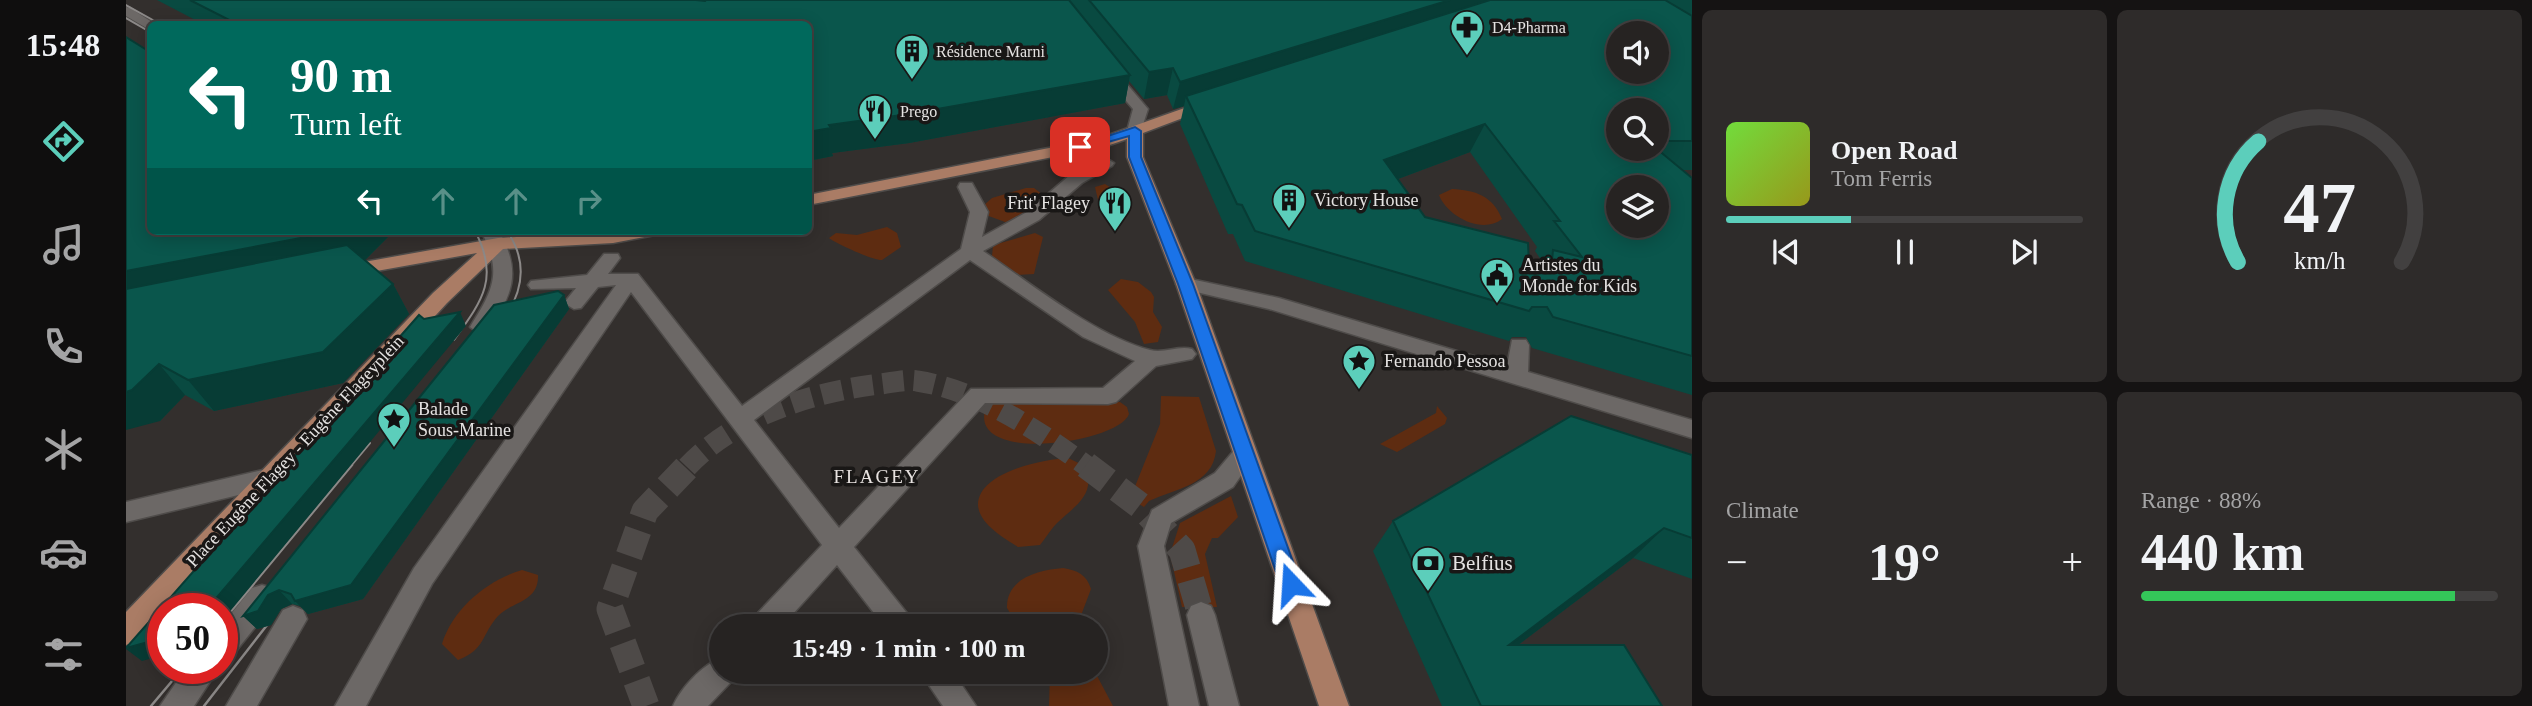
<!DOCTYPE html>
<html lang="en">
<head>
<meta charset="utf-8">
<style>
  body { margin:0; font-family:Georgia,serif; background:#2e2b2a; color:#f1f3f6; height:100vh; display:flex; flex-direction:column; font-size:26px; white-space:nowrap }
  * { box-sizing:border-box; margin:0 }
  p { font-size:23px; color:#a4a4a5 }
  .icon { flex:none; width:38px; height:38px; fill:none; stroke:currentColor; stroke-width:2; stroke-linecap:round; stroke-linejoin:round }
  .map { position:relative; flex:1; overflow:hidden }
  .sheet { display:flex; flex-direction:column; gap:10px; padding:10px; background:#151313; width:840px }
  .sheet>* { flex:none }
  .top-card { position:absolute; left:21px; top:21px; width:665px; height:214px; border-radius:10px; box-shadow:0 4px 18px #0003,0 0 0 2px #424040; background:#00695c; color:#fff; overflow:hidden }
  .tools { position:absolute; left:1480px; top:21px; display:grid; gap:14px }
  .tools a { display:grid; place-items:center; width:63px; height:63px; border-radius:50%; background:#262322; box-shadow:0 4px 18px #0003,0 0 0 2px #424040; font-size:35px }
  .speed { position:absolute; left:21px; top:593px; display:flex; gap:14px; font-size:35px; font-weight:700; text-align:center }
  .speed>* { display:grid; place-content:center; width:91px; height:91px; border-radius:50%; background:#262322; box-shadow:0 4px 18px #0003,0 0 0 2px #424040; line-height:1 }
  .speed .limit { border:10px solid #d22; background:#fff; color:#111 }
  .pin { position:absolute; display:grid; place-items:center; width:60px; height:60px; color:#fff; margin:-30px; border-radius:14px; box-shadow:0 4px 10px #0006 }
  .me { position:absolute; width:77px; margin:-38px; rotate:340deg; stroke-linejoin:round; filter:drop-shadow(0 0 5px #0008) }
  .turn { display:flex; align-items:center; gap:24px; height:147px; padding:0 28px; font-size:32px }
  .turn .icon { width:91px; height:91px; stroke-width:2.5 }
  .turn b { display:block; font-size:49px; line-height:60px }
  .lanes { display:flex; align-items:center; height:66px; padding:0 28px; background:#0003; justify-content:center; gap:35px; direction:ltr }
  .lanes .off { opacity:.35 }
  .big { font-size:52px; font-weight:700; line-height:1.1 }
  .sheet .widget { flex:1; display:flex; flex-direction:column; justify-content:center; gap:10px; min-width:0; padding:0 24px; border-radius:10px; background:#2e2b2a }
  .sheet .dial { align-items:center; gap:0 }
  .dial svg { height:182px; overflow:visible; fill:none; stroke:#424040; stroke-width:7; stroke-linecap:round; text-anchor:middle }
  .dial text { fill:#f1f3f6; stroke:none }
  .song { display:flex; align-items:center; gap:21px }
  .cover { width:84px; height:84px; border-radius:10px; background:linear-gradient(135deg,hsl(100 70% 55%),hsl(60 70% 35%)) }
  .played { height:7px; border-radius:4px; background:linear-gradient(90deg,#5ccebb 35%,#424040 35%) }
  .keys { display:flex; justify-content:space-around; direction:ltr }
  .heat { display:flex; justify-content:space-between; align-items:center; font-size:38px; direction:ltr }
  .charge { height:10px; border-radius:5px; background:linear-gradient(90deg,#34c759 88%,#424040 0) }
  .sheet .tiles { flex:1; display:grid; gap:10px; grid-template-columns:repeat(2,1fr) }
  .trip { position:absolute; left:583px; top:614px; width:399px; height:70px; border-radius:35px; background:#262322; box-shadow:0 4px 18px #0003,0 0 0 2px #424040; font-weight:700; line-height:70px; text-align:center }
  main { display:flex; flex:1; min-height:0 }
  .tab-bar { display:flex; flex-direction:column; width:126px; justify-content:space-around; align-items:center; background:#0f0e0e; color:#a4a4a5 }
  .tab-bar .icon { width:49px; height:49px }
  .tab-bar .on { color:#5ccebb }
  .tab-bar b { font-size:32px; color:#f1f3f6 }
  .map>svg:first-child { display:block }
  .green { fill:#5e2c11 }
  .lines { fill:none; stroke-linecap:round; stroke-linejoin:round }
  .minor-tunnel-far1 { stroke:#4e4a48; stroke-width:21; stroke-dasharray:21 10; stroke-linecap:butt }
  .minor-tunnel { stroke:#4e4a48; stroke-width:27; stroke-dasharray:27 13; stroke-linecap:butt }
  .minor-casing { stroke:#4f4c4a; stroke-width:3 }
  .major-casing { stroke:#4f4c4a; stroke-width:3 }
  .minor { fill:#6c6866; fill-rule:evenodd }
  .major { fill:#aa7c65; fill-rule:evenodd }
  .tram-far1 { stroke:#8c8988; stroke-width:2 }
  .tram { stroke:#8c8988; stroke-width:2.5 }
  .wall { fill:#094a41; fill-rule:evenodd }
  .shaded-wall { fill:#073c35 }
  .building { fill:#0a564c; stroke:#073c35; stroke-width:2; fill-rule:evenodd }
  .route { fill:#1a73e8; stroke:#114b97; stroke-width:2 }
  .labels { text-anchor:middle; dominant-baseline:central; stroke-width:7; stroke-linejoin:round; paint-order:stroke }
  .far-poi-label { font-size:16px; fill:#e5e3e2; stroke:#191716; text-anchor:start }
  .poi-label { font-size:18px; fill:#e5e3e2; stroke:#191716; text-anchor:start }
  .street-label { font-size:18px; fill:#e5e3e2; stroke:#191716 }
  .neighbourhood-label { font-size:19px; letter-spacing:2px; fill:#e7e2e0; stroke:#191716 }
  .near-poi-label { font-size:21px; fill:#e5e3e2; stroke:#191716; text-anchor:start }
</style>
</head>
<body>
<main>
<nav class="tab-bar">
<b>15:48</b>
<svg class="icon on" aria-label="directions" viewBox="0 0 24 24"><path d="M12 3l9 9-9 9-9-9zM9 14v-3h6M13 9l2 2-2 2"/></svg>
<svg class="icon" aria-label="music" viewBox="0 0 24 24"><path d="M9 18V5l10-2v13"/><circle cx="6" cy="18" r="3"/><circle cx="16" cy="16" r="3"/></svg>
<svg class="icon" aria-label="phone" viewBox="0 0 24 24"><path d="M5 4h4l2 5-3 2q2 4 5 5l2-3 5 2v4C11 20 4 13 5 4z"/></svg>
<svg class="icon" aria-label="climate" viewBox="0 0 24 24"><path d="M12 3v18M4 7l16 10M4 17L20 7"/></svg>
<svg class="icon" aria-label="car" viewBox="0 0 24 24"><path d="M5 17H2v-5l4-1 3-4h7l3 4 3 1v5h-3M9 17h6M6 11h13"/><circle cx="7" cy="17" r="2"/><circle cx="17" cy="17" r="2"/></svg>
<svg class="icon" aria-label="filters" viewBox="0 0 24 24"><path d="M4 7h16M4 17h16"/><circle cx="9" cy="7" r="2"/><circle cx="15" cy="17" r="2"/></svg>
</nav>
<div class="map">
<svg width="1566" height="706" viewBox="0 0 1566 706">
  <rect width="100%" height="100%" fill="#332f2d"/>
  <path class="green" d="M979,184L990,191L1002,215L998,220L985,219L972,200L969,187Z
    M900,188H908L917,195L891,220L879,222L860,215L857,206L866,198Z
    M1326,189C1349,190 1367,196 1376,219C1356,235 1321,216 1313,195Z
    M761,227L771,233L775,247L756,260C748,261 709,243 703,238L710,233L731,235Z
    M909,233L917,237L908,274L889,275L866,256L867,246L871,244Z
    M995,279L1012,282L1025,292L1028,297L1027,312L1036,327L1032,342L1018,344L1009,322L982,290Z
    M1035,396L1073,397L1090,451C1086,485 1051,488 1023,501L1018,507L1004,499L1034,424Z
    M870,399L933,405L994,402L1001,407L1003,414C993,444 831,467 862,402Z
    M1311,406L1321,418L1319,424L1271,452L1254,444L1310,413Z
    M942,458L959,466C971,494 949,506 931,523C924,530 920,538 914,545L892,547C878,538 853,524 852,505C852,472 918,459 942,458Z
    M1105,496L1112,517L1092,538H1086L1079,554L1091,607H1056L1044,554L1054,523Z
    M937,568C951,570 961,575 965,589L951,626H892L881,608C880,578 913,570 937,568Z
    M396,570L412,575C413,602 387,601 372,616C355,635 360,649 332,660L316,644C327,608 362,580 396,570Z
    M924,672H969L987,706H923Z"/>
  <g class="lines">
    <path class="minor-tunnel-far1" d="M561,467C609,416 686,392 754,384C765,383 780,379 791,381C852,390 913,431 962,467"/>
    <path class="minor-tunnel" d="M960,465L1016,507L1056,550L1075,615
      M520,706L484,609L519,511L563,465"/>
    <defs>
      <path id="minor" d="M0,7L4,8L29,24H24V30L0,16Z
        M978,69H988L1022,109L1014,134H1004L1001,131L1007,109L978,75Z
        M980,158L988,163L986,166L956,183L913,220L857,251C904,283 970,336 1024,350C1038,354 1052,345 1066,349L1070,354L1066,359L1030,366L990,402L982,404L859,403L728,547L784,617L788,626H758L711,565L656,626H624L628,617L696,545L505,292L306,584L240,706H209L288,568L490,285L472,287L455,308L448,309L438,303L450,288L405,289L402,285L405,281L461,275L478,254H492L494,258L482,274H512L616,406L835,249L844,212L832,187L834,183H846L862,212L856,237L901,212L944,175ZM844,260L957,337L1009,361L977,388L845,389L713,528L628,420Z
        M355,231H373C396,272 387,295 361,332L354,334L344,327C367,290 377,273 355,231Z
        M1060,278L1153,298L1381,366L1386,340H1400L1403,345L1402,372L1566,420V438L1143,309L1053,288L1050,284L1053,280Z
        M1118,445L1126,448L1130,454L1107,487L1045,523L1038,546L1073,706H1043L1012,546L1026,510L1089,473L1110,448Z
        M141,469L150,472L153,479L150,486L0,522V502Z
        M136,585L146,588L150,597L146,606L106,656L96,660V625L126,588Z
        M1075,602L1085,606L1089,615L1113,706H1083L1061,615L1065,606Z
        M167,606L177,610L181,619L131,706H100L157,610Z
        M595,658V672H610L605,682L582,706H547C555,688 576,665 595,658Z
        M60,668H93L68,706H34Z
        M794,672H827L850,706H817Z"/>
      <path id="major" d="M1081,100L1086,101V107L1017,133V157L1070,284L1223,706H1193L1050,284L1001,157V139L978,147L682,205V195L974,138Z
        M495,231H532L529,235L487,243L377,249L321,303L10,641L0,645V612L307,293L351,253L217,277L210,275L208,271L210,267L372,238Z"/>
    </defs>
    <use href="#minor" class="minor-casing"/>
    <use href="#major" class="major-casing"/>
    <use href="#minor" class="minor"/>
    <use href="#major" class="major"/>
    <path class="tram-far1" d="M0,5L34,24
      M0,18L24,32
      M379,317C398,289 401,260 381,231
      M328,340C356,301 374,278 349,231
      M224,467L244,443"/>
    <path class="tram" d="M96,622L226,465
      M25,706L57,668
      M78,706L152,611"/>
  </g>
  <path class="wall" d="M31,0H1566V170H1556L1566,178V395L1406,348L1400,337H1386L1383,341L1119,261L1107,234H1102L1054,124L1058,106L1047,109L1041,95L1018,99L1003,81L999,103L783,143L706,153L707,156L682,161V24H77ZM1531,110V149H1493ZM1344,152L1411,247L1409,251L1418,264L1414,271H1408L1403,264L1299,217L1272,179Z
    M24,231H268L240,259H238L267,284L283,314L217,383L88,411L59,395L34,421Z
    M438,295L443,309L237,599L182,614L174,606L166,604L155,609L145,625L131,629L117,616Z
    M1566,455V579L1507,558L1392,645L1536,706H1316L1247,551L1267,521Z"/>
  <path class="shaded-wall" d="M1324,0H1392L1060,96L1058,106L1047,109L1054,82Z
    M1047,68L1041,95L1018,99L1023,72Z
    M1004,75L999,103L783,143L706,153L707,156L682,161V132L703,125Z
    M1359,124L1344,152L1245,189L1258,160Z
    M212,231H268L240,259L0,306V271Z
    M267,284L283,314L217,383L88,411L62,380Z
    M438,295L443,309L237,599L182,614L169,601Z
    M334,312L340,326L96,621V609H81Z
    M33,364L59,395L34,421L0,430V392Z
    M1538,528L1507,558L1355,673L1383,645Z
    M153,590L166,604L155,609L145,625L131,629L117,616L142,595Z
    M37,638V655L16,661L0,649Z"/>
  <path class="building" d="M64,0H570L579,1L580,0H943L1004,75L783,114L703,125L705,128L682,132V24H111Z
    M963,0H1324L1054,82L1047,68L1023,72Z
    M1364,0H1539L1566,16V141H1531V110H1493V149H1531L1566,178V356L1427,317L1421,307H1406L1403,311L1129,231L1116,205L1111,204L1060,96ZM1493,33H1531V72H1493ZM1359,124L1434,221H1428L1456,257L1427,250L1425,271H1408L1403,264L1402,243L1299,217L1258,160ZM1493,187H1531V226H1493Z
    M0,37L24,52V231H212L0,271Z
    M221,245L267,284L197,352L62,380L33,364L6,390L0,392V289Z
    M432,291L438,295L225,585L169,601L165,594L153,590L142,595L132,611L117,616L368,305Z
    M334,312L81,609H37V638L0,648L293,315L298,319Z
    M1445,416L1566,455V538L1538,528L1383,645H1498L1536,706H1355L1267,521Z"/>
  <path class="route" d="M1009,127L1015,131V157L1067,284L1175,584L1172,591L1165,593L1157,591L1154,584L1052,284L1003,157V136L954,150L948,147Z"/>
  <defs>
    <symbol id="pharmacy-pin" viewBox="-11 -11 22 30"><path d="M0 17L-7.5 6A9.5 9.5 0 1 1 7.5 6Z" fill="#5ccebb" stroke="#191716"/><path d="M-2-6h4v4h4v4h-4v4h-4v-4h-4v-4h4Z" fill="#111"/></symbol>
    <symbol id="building-pin" viewBox="-11 -11 22 30"><path d="M0 17L-7.5 6A9.5 9.5 0 1 1 7.5 6Z" fill="#5ccebb" stroke="#191716"/><path d="M-4-6H4V6H1V3H-1V6H-4ZM-2.5-4.3h1.7v1.8h-1.7ZM.8-4.3h1.7v1.8H.8ZM-2.5-1h1.7V.8h-1.7ZM.8-1h1.7V.8H.8Z" fill="#111"/></symbol>
    <symbol id="restaurant-pin" viewBox="-11 -11 22 30"><path d="M0 17L-7.5 6A9.5 9.5 0 1 1 7.5 6Z" fill="#5ccebb" stroke="#191716"/><path d="M-5-6h1v4h1v-4h1v4h1v-4h1v5L-1.5 .5V6h-2V.5L-5-1ZM5-6V6H3V1.5H1.5Q1.5-4 5-6Z" fill="#111"/></symbol>
    <symbol id="civic-pin" viewBox="-11 -11 22 30"><path d="M0 17L-7.5 6A9.5 9.5 0 1 1 7.5 6Z" fill="#5ccebb" stroke="#191716"/><path d="M-.6-6.5H3V-4.5H.6V-3L4-1V1h2V6H-6V1h2V-1L-.6-3ZM-1.2 2.5V6h2.4V2.5Z" fill="#111"/></symbol>
    <symbol id="sight-pin" viewBox="-11 -11 22 30"><path d="M0 17L-7.5 6A9.5 9.5 0 1 1 7.5 6Z" fill="#5ccebb" stroke="#191716"/><path d="M0-6L1.8-2.2L6-1.7L2.9 1.2L3.7 5.4L0 3.3L-3.7 5.4L-2.9 1.2L-6-1.7L-1.8-2.2Z" fill="#111"/></symbol>
    <symbol id="bank-pin" viewBox="-11 -11 22 30"><path d="M0 17L-7.5 6A9.5 9.5 0 1 1 7.5 6Z" fill="#5ccebb" stroke="#191716"/><path d="M-6-4H6V4H-6ZM0-2.3a2.3 2.3 0 1 0 0 4.6a2.3 2.3 0 1 0 0-4.6Z" fill="#111"/></symbol>
  </defs>
  <g fill-rule="evenodd">
    <use href="#pharmacy-pin" x="1322" y="8" width="38" height="52"/>
    <use href="#building-pin" x="767" y="32" width="38" height="52"/>
    <use href="#restaurant-pin" x="730" y="92" width="38" height="52"/>
    <use href="#building-pin" x="1144" y="181" width="38" height="52"/>
    <use href="#restaurant-pin" x="970" y="184" width="38" height="52"/>
    <use href="#civic-pin" x="1352" y="256" width="38" height="52"/>
    <use href="#sight-pin" x="1214" y="342" width="38" height="52"/>
    <use href="#sight-pin" x="249" y="400" width="38" height="52"/>
    <use href="#bank-pin" x="1283" y="544" width="38" height="52"/>
  </g>
  <g class="labels">
    <g class="far-poi-label">
      <text x="1366" y="27">D4-Pharma</text>
      <text x="810" y="51">Résidence Marni</text>
      <text x="774" y="111">Prego</text>
    </g>
    <g class="poi-label">
      <text x="1188" y="200">Victory House</text>
      <text x="964" y="203" text-anchor="end">Frit' Flagey</text>
      <text x="1396" y="265">Artistes du<tspan x="1396" dy="21">Monde for Kids</tspan></text>
      <text x="1258" y="361">Fernando Pessoa</text>
      <text x="292" y="409">Balade<tspan x="292" dy="21">Sous-Marine</tspan></text>
    </g>
    <g class="street-label">
      <text transform="translate(169 451) rotate(-47)">Place Eugène Flagey - Eugène Flageyplein</text>
    </g>
    <g class="neighbourhood-label">
      <text x="751" y="476">FLAGEY</text>
    </g>
    <g class="near-poi-label">
      <text x="1326" y="563">Belfius</text>
    </g>
  </g>
</svg>
<div class="tools">
<a><svg class="icon" aria-label="sound" viewBox="0 0 24 24"><path d="M4 9h4l5-4v14l-5-4H4zM17 9q2 3 0 6"/></svg></a>
<a><svg class="icon" aria-label="search" viewBox="0 0 24 24"><circle cx="10" cy="10" r="6"/><path d="M15 15l6 6"/></svg></a>
<a><svg class="icon" aria-label="layers" viewBox="0 0 24 24"><path d="M12 4l9 5-9 5-9-5zM3 14l9 5 9-5"/></svg></a>
</div>
<div class="speed"><div class="limit">50</div></div>
<div class="pin" style="left:954px;top:147px;background:#d93025"><svg class="icon" aria-label="arrive" viewBox="0 0 24 24"><path d="M6 21V4h12l-3 4 3 4H6"/></svg></div>
<svg class="me" style="left:1165px;top:584px" viewBox="-20 -20 40 40"><path d="M0-17L14 15 0 8-14 15z" fill="#1a73e8" stroke="#fff" stroke-width="4"/></svg>
<div class="trip">15:49 · 1 min · 100 m</div>
<div class="top-card">
<div class="turn"><svg class="icon" aria-label="left" viewBox="0 0 24 24"><path d="M17 20v-9H6M10 6l-5 5 5 5"/></svg><div><b>90 m</b>Turn left</div></div>
<div class="lanes"><svg class="icon" aria-label="left" viewBox="0 0 24 24"><path d="M17 20v-9H6M10 6l-5 5 5 5"/></svg><svg class="icon off" aria-label="ahead" viewBox="0 0 24 24"><path d="M12 20V5M6 11l6-6 6 6"/></svg><svg class="icon off" aria-label="ahead" viewBox="0 0 24 24"><path d="M12 20V5M6 11l6-6 6 6"/></svg><svg class="icon off" aria-label="right" viewBox="0 0 24 24"><path d="M7 20v-9h11M14 6l5 5-5 5"/></svg></div>
</div>
</div>
<section class="sheet">
<div class="tiles">
<div class="widget">
<div class="song"><i class="cover"></i><div><b>Open Road</b><p>Tom Ferris</p></div></div>
<div class="played"></div>
<div class="keys"><svg class="icon" aria-label="previous" viewBox="0 0 24 24"><path d="M18 5L8 12l10 7zM5 5v14"/></svg><svg class="icon" aria-label="pause" viewBox="0 0 24 24"><path d="M8 5v14M16 5v14"/></svg><svg class="icon" aria-label="next" viewBox="0 0 24 24"><path d="M6 5l10 7-10 7zM19 5v14"/></svg></div>
</div>
<div class="widget dial"><svg viewBox="0 0 100 80">
<path d="M14 69A42 42 0 1 1 86 69"/>
<path d="M14 69A42 42 0 0 1 23 16" stroke="#5ccebb"/>
<text x="50" y="56" font-size="32" font-weight="700">47</text>
<text x="50" y="72" font-size="11">km/h</text>
</svg></div>
<div class="widget"><p>Climate</p>
<div class="heat"><a>−</a><b class="big">19°</b><a>+</a></div>
</div>
<div class="widget"><p>Range · 88%</p><b class="big">440 km</b><div class="charge"></div></div>
</div>
</section>
</main>
</body>
</html>
